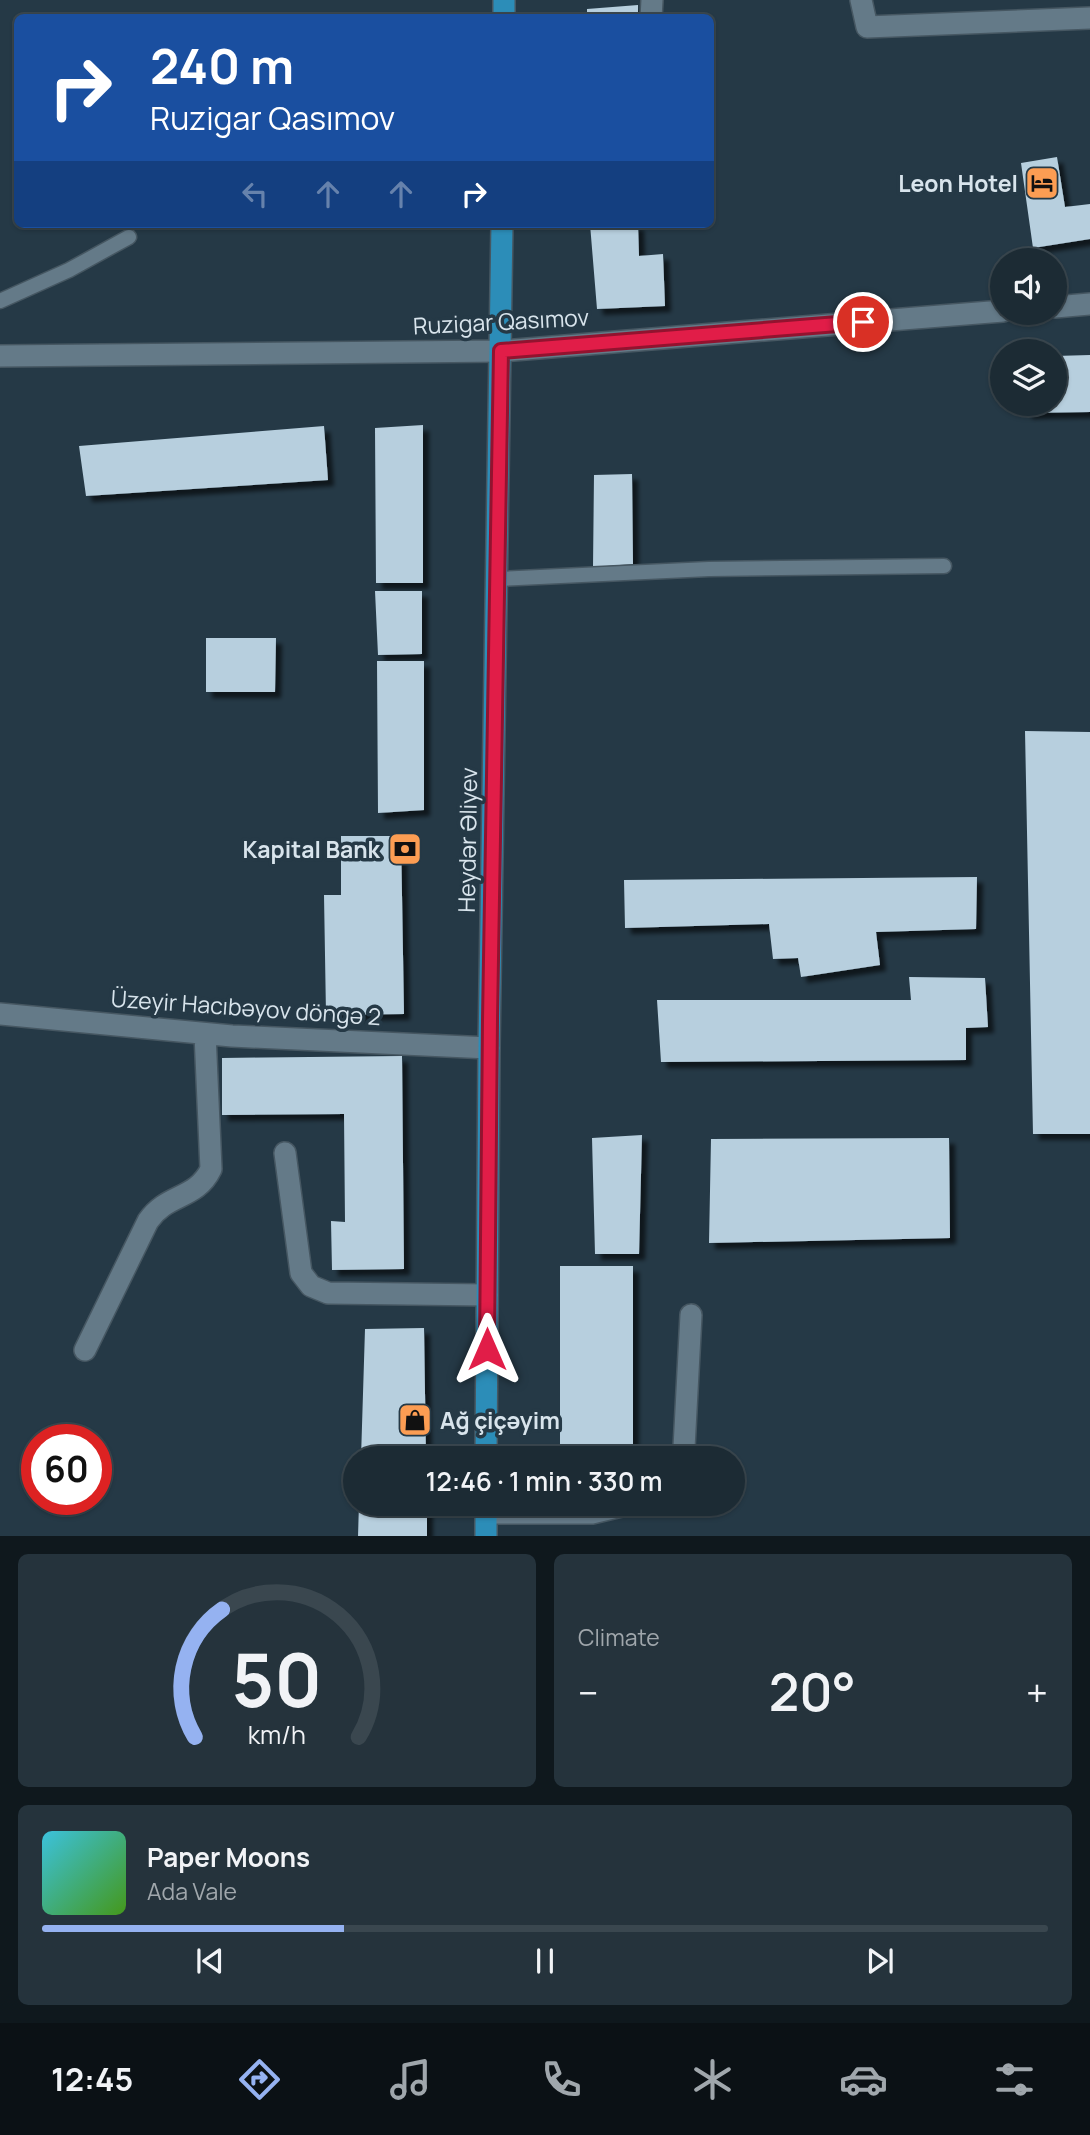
<!DOCTYPE html>
<html lang="en">
<head>
<meta charset="utf-8">
<style>
  body { margin:0; font-family:Manrope,sans-serif; background:#25333c; color:#f1f3f6; height:100vh; display:flex; flex-direction:column; font-size:26px; white-space:nowrap }
  * { box-sizing:border-box; margin:0 }
  p { font-size:23px; color:#a0a7ac }
  .icon { flex:none; width:38px; height:38px; fill:none; stroke:currentColor; stroke-width:2; stroke-linecap:round; stroke-linejoin:round }
  .map { position:relative; height:1536px; overflow:hidden }
  .details { display:flex; flex-direction:column; gap:18px; padding:18px; background:#0f181d; flex:1 }
  .details>* { flex:none }
  .hud { position:absolute; left:14px; top:14px; width:700px; height:214px; border-radius:10px; box-shadow:0 2px 5px #0004,0 0 0 2px #3a474f; background:#1a4fa0; color:#fff; overflow:hidden }
  .tools { position:absolute; left:990px; top:248px; display:grid; gap:14px }
  .tools a { display:grid; place-items:center; width:77px; height:77px; border-radius:50%; background:#1c2b34; box-shadow:0 2px 5px #0004,0 0 0 2px #3a474f; font-size:35px }
  .speed { position:absolute; left:21px; top:1424px; display:flex; gap:14px; font-size:35px; font-weight:700; text-align:center }
  .speed>* { display:grid; place-content:center; width:91px; height:91px; border-radius:50%; background:#1c2b34; box-shadow:0 2px 5px #0004,0 0 0 2px #3a474f; line-height:1 }
  .speed .limit { border:10px solid #d22; background:#fff; color:#111 }
  .pin { position:absolute; display:grid; place-items:center; width:60px; height:60px; color:#fff; margin:-30px; border:4px solid #fff; border-radius:50%; box-shadow:0 2px 7px #0007 }
  .me { position:absolute; width:77px; margin:-38px; rotate:0deg; stroke-linejoin:round; filter:drop-shadow(0 0 5px #0008) }
  .turn { display:flex; align-items:center; gap:24px; height:147px; padding:0 21px; font-size:32px }
  .turn .icon { width:91px; height:91px; stroke-width:2.5 }
  .turn b { display:block; font-size:49px; line-height:60px }
  .lanes { display:flex; align-items:center; height:66px; padding:0 21px; background:#0003; justify-content:center; gap:35px; direction:ltr }
  .lanes .off { opacity:.35 }
  .big { font-size:52px; font-weight:600; line-height:1.1 }
  .details .card { flex:1; display:flex; flex-direction:column; justify-content:center; gap:10px; min-width:0; padding:0 24px; border-radius:10px; background:#25333c }
  .details .dial { align-items:center; gap:0 }
  .dial svg { height:182px; overflow:visible; fill:none; stroke:#3a474f; stroke-width:7; stroke-linecap:round; text-anchor:middle }
  .dial text { fill:#f1f3f6; stroke:none }
  .song { display:flex; align-items:center; gap:21px }
  .cover { width:84px; height:84px; border-radius:10px; background:linear-gradient(135deg,hsl(190 70% 55%),hsl(100 70% 35%)) }
  .played { height:7px; border-radius:4px; background:linear-gradient(90deg,#95b2f1 30%,#3a474f 30%) }
  .keys { display:flex; justify-content:space-around; direction:ltr }
  .heat { display:flex; justify-content:space-between; align-items:center; font-size:38px; direction:ltr }
  .details .tiles { flex:1; display:grid; gap:18px; grid-template-columns:1fr 1fr }
  .card:last-child { grid-column:span 2 }
  .trip { position:absolute; left:343px; top:1446px; width:402px; height:70px; border-radius:35px; background:#1c2b34; box-shadow:0 2px 5px #0004,0 0 0 2px #3a474f; font-weight:600; line-height:70px; text-align:center }
  .menu { display:flex; height:112px; justify-content:space-around; align-items:center; background:#0b1115; color:#a0a7ac }
  .menu .icon { width:49px; height:49px }
  .menu .on { color:#95b2f1 }
  .menu b { font-size:32px; color:#f1f3f6 }
  .map>svg:first-child { display:block }
  .building { fill:#b7cfde; filter:url(#shadow) }
  .lines { fill:none; stroke-linecap:round; stroke-linejoin:round }
  .lane-casing { stroke:#465762; stroke-width:17 }
  .street-casing { stroke:#465762; stroke-width:24 }
  .secondary-casing { stroke:#465762; stroke-width:24 }
  .primary-casing { stroke:#465762; stroke-width:24 }
  .lane { stroke:#647a88; stroke-width:14 }
  .street { stroke:#647a88; stroke-width:21 }
  .secondary { stroke:#647a88; stroke-width:21 }
  .primary { stroke:#2c8db8; stroke-width:21 }
  .route-casing { stroke:#92132f; stroke-width:18 }
  .route { stroke:#e11d48; stroke-width:12 }
  .labels { text-anchor:middle; dominant-baseline:central; stroke-width:7; stroke-linejoin:round; paint-order:stroke }
  .poi-label { font-size:23px; font-weight:bold; fill:#d8e4ec; stroke:#253946; text-anchor:end }
  .street-label { font-size:23px; fill:#d8e4ec; stroke:#253946 }
</style>
</head>
<body>
<div class="map">
<svg width="1090" height="1537" viewBox="0 0 1090 1537">
  <defs>
    <filter id="shadow"><feDropShadow dx="6" dy="6" stdDeviation="2" flood-color="#0009"/></filter>
  </defs>
  <rect width="100%" height="100%" fill="#253946"/>
  <path class="building" d="M638,5V18H587V9Z
    M1057,157L1065,207L1090,204V239L1033,248L1021,163Z
    M590,224H638L639,256L663,254L665,306L597,309Z
    M1090,355V412L1026,413V404H1055V356Z
    M423,425V583H376L375,428Z
    M324,426L328,480L86,496L79,446Z
    M632,474L633,564L593,567L594,475Z
    M375,591H422V654L378,655Z
    M206,638H276L275,692H206Z
    M377,661H424V810L378,813Z
    M1025,731L1090,732V1134H1033Z
    M341,836H401L404,1014L326,1015L324,895H341Z
    M977,877L976,929L876,932L880,965L801,977L798,958L773,959L769,924L625,928L624,880Z
    M909,977L985,978L988,1027L966,1028V1060L661,1062L657,1000H911Z
    M402,1056L404,1269L332,1270L331,1221L345,1222L344,1114L222,1115V1058Z
    M642,1135L639,1254H595L592,1138Z
    M949,1138L950,1238L709,1243L711,1139Z
    M560,1266H633V1458H560Z
    M424,1328L426,1458H361L365,1329Z
    M359,1503H427V1537H358Z"/>
  <g class="lines">
    <defs>
      <path id="lane" d="M0,301L69,270L129,237
        M497,579L709,569L944,566"/>
      <path id="street" d="M861,0L867,27L1090,18
        M651,18L652,0
        M0,1014L232,1036L489,1048
        M285,1153L301,1273L311,1286L328,1293L487,1295
        M85,1350L148,1221C167,1193 196,1200 211,1169L205,1034
        M679,1458L684,1448L691,1315
        M486,1513H592L634,1503"/>
      <path id="secondary" d="M1055,307L1090,304
        M0,356L501,351L1003,311"/>
      <path id="primary" d="M504,18V0
        M486,1458L489,1048L502,224
        M486,1503V1537"/>
    </defs>
    <use href="#lane" class="lane-casing"/>
    <use href="#street" class="street-casing"/>
    <use href="#secondary" class="secondary-casing"/>
    <use href="#primary" class="primary-casing"/>
    <use href="#lane" class="lane"/>
    <use href="#street" class="street"/>
    <use href="#secondary" class="secondary"/>
    <use href="#primary" class="primary"/>
  </g>
  <g class="lines">
    <defs>
      <path id="route" d="M487,1349L490,1020L501,351L863,322"/>
    </defs>
    <use href="#route" class="route-casing"/>
    <use href="#route" class="route"/>
  </g>
  <defs>
    <symbol id="hotel-square" viewBox="-11 -11 22 22"><rect x="-9" y="-9" width="18" height="18" rx="4" fill="#fc9d53" stroke="#253946"/><path d="M-6-4.5h1.5V1H6V5H4.5V3h-9V5H-6ZM-4 0a1.8 1.8 0 1 1 3.6 0ZM.5 0V-2.5h3Q6-2.5 6 0Z" fill="#111"/></symbol>
    <symbol id="bank-square" viewBox="-11 -11 22 22"><rect x="-9" y="-9" width="18" height="18" rx="4" fill="#fc9d53" stroke="#253946"/><path d="M-6-4H6V4H-6ZM0-2.3a2.3 2.3 0 1 0 0 4.6a2.3 2.3 0 1 0 0-4.6Z" fill="#111"/></symbol>
    <symbol id="shop-square" viewBox="-11 -11 22 22"><rect x="-9" y="-9" width="18" height="18" rx="4" fill="#fc9d53" stroke="#253946"/><path d="M-5-2.5h2.3a2.7 3.5 0 0 1 5.4 0H5L5.5 6h-11ZM-1.5-2.5h3a1.5 2.3 0 0 0-3 0Z" fill="#111"/></symbol>
  </defs>
  <g fill-rule="evenodd">
    <use href="#hotel-square" x="1023" y="164" width="38" height="38"/>
    <use href="#bank-square" x="386" y="830" width="38" height="38"/>
    <use href="#shop-square" x="396" y="1401" width="38" height="38"/>
  </g>
  <g class="labels">
    <g class="poi-label">
      <text x="1018" y="183">Leon Hotel</text>
      <text x="380" y="849">Kapital Bank</text>
      <text x="440" y="1420" text-anchor="start">Ağ çiçəyim</text>
    </g>
    <g class="street-label">
      <text transform="translate(501 321) rotate(-3)">Ruzigar Qasımov</text>
      <text transform="translate(467 840) rotate(-89)">Heydər Əliyev</text>
      <text transform="translate(246 1007) rotate(4)">Üzeyir Hacıbəyov döngə 2</text>
    </g>
  </g>
</svg>
<div class="tools">
<a><svg class="icon" aria-label="sound" viewBox="0 0 24 24"><path d="M4 9h4l5-4v14l-5-4H4zM17 9q2 3 0 6"/></svg></a>
<a><svg class="icon" aria-label="layers" viewBox="0 0 24 24"><path d="M12 4l9 5-9 5-9-5zM3 14l9 5 9-5"/></svg></a>
</div>
<div class="speed"><div class="limit">60</div></div>
<div class="pin" style="left:863px;top:322px;background:#d93025"><svg class="icon" aria-label="arrive" viewBox="0 0 24 24"><path d="M6 21V4h12l-3 4 3 4H6"/></svg></div>
<svg class="me" style="left:487px;top:1349px" viewBox="-20 -20 40 40"><path d="M0-17L14 15 0 8-14 15z" fill="#e11d48" stroke="#fff" stroke-width="4"/></svg>
<div class="trip">12:46 · 1 min · 330 m</div>
<div class="hud">
<div class="turn"><svg class="icon" aria-label="right" viewBox="0 0 24 24"><path d="M7 20v-9h11M14 6l5 5-5 5"/></svg><div><b>240 m</b>Ruzigar Qasımov</div></div>
<div class="lanes"><svg class="icon off" aria-label="left" viewBox="0 0 24 24"><path d="M17 20v-9H6M10 6l-5 5 5 5"/></svg><svg class="icon off" aria-label="ahead" viewBox="0 0 24 24"><path d="M12 20V5M6 11l6-6 6 6"/></svg><svg class="icon off" aria-label="ahead" viewBox="0 0 24 24"><path d="M12 20V5M6 11l6-6 6 6"/></svg><svg class="icon" aria-label="right" viewBox="0 0 24 24"><path d="M7 20v-9h11M14 6l5 5-5 5"/></svg></div>
</div>
</div>
<section class="details">
<div class="tiles">
<div class="card dial"><svg viewBox="0 0 100 80">
<path d="M14 69A42 42 0 1 1 86 69"/>
<path d="M14 69A42 42 0 0 1 26 13" stroke="#95b2f1"/>
<text x="50" y="56" font-size="32" font-weight="700">50</text>
<text x="50" y="72" font-size="11">km/h</text>
</svg></div>
<div class="card"><p>Climate</p>
<div class="heat"><a>−</a><b class="big">20°</b><a>+</a></div>
</div>
<div class="card">
<div class="song"><i class="cover"></i><div><b>Paper Moons</b><p>Ada Vale</p></div></div>
<div class="played"></div>
<div class="keys"><svg class="icon" aria-label="previous" viewBox="0 0 24 24"><path d="M18 5L8 12l10 7zM5 5v14"/></svg><svg class="icon" aria-label="pause" viewBox="0 0 24 24"><path d="M8 5v14M16 5v14"/></svg><svg class="icon" aria-label="next" viewBox="0 0 24 24"><path d="M6 5l10 7-10 7zM19 5v14"/></svg></div>
</div>
</div>
</section>
<nav class="menu">
<b>12:45</b>
<svg class="icon on" aria-label="directions" viewBox="0 0 24 24"><path d="M12 3l9 9-9 9-9-9zM9 14v-3h6M13 9l2 2-2 2"/></svg>
<svg class="icon" aria-label="music" viewBox="0 0 24 24"><path d="M9 18V5l10-2v13"/><circle cx="6" cy="18" r="3"/><circle cx="16" cy="16" r="3"/></svg>
<svg class="icon" aria-label="phone" viewBox="0 0 24 24"><path d="M5 4h4l2 5-3 2q2 4 5 5l2-3 5 2v4C11 20 4 13 5 4z"/></svg>
<svg class="icon" aria-label="climate" viewBox="0 0 24 24"><path d="M12 3v18M4 7l16 10M4 17L20 7"/></svg>
<svg class="icon" aria-label="car" viewBox="0 0 24 24"><path d="M5 17H2v-5l4-1 3-4h7l3 4 3 1v5h-3M9 17h6M6 11h13"/><circle cx="7" cy="17" r="2"/><circle cx="17" cy="17" r="2"/></svg>
<svg class="icon" aria-label="filters" viewBox="0 0 24 24"><path d="M4 7h16M4 17h16"/><circle cx="9" cy="7" r="2"/><circle cx="15" cy="17" r="2"/></svg>
</nav>
</body>
</html>
